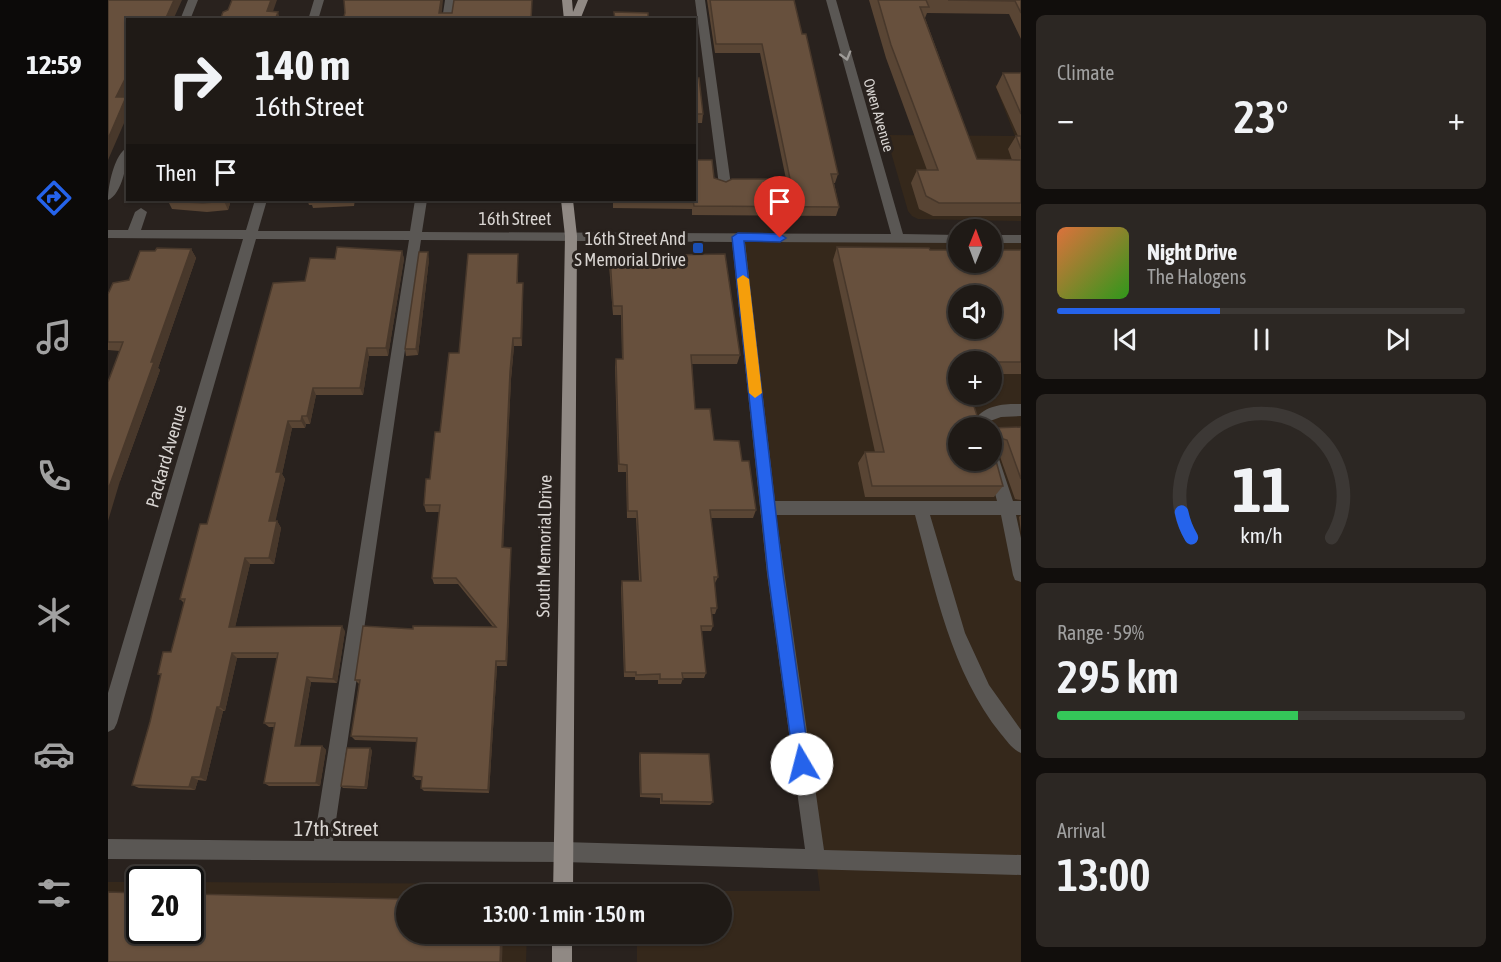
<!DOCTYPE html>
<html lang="en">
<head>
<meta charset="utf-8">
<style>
  body { margin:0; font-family:"Asap Condensed",sans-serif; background:#2c2723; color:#f1f3f6; height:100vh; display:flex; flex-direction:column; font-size:22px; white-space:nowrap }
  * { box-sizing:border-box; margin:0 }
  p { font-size:20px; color:#a1a1a1 }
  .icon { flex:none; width:33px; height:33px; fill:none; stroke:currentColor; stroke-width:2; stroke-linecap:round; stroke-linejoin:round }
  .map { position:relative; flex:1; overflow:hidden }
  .side { display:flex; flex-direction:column; gap:15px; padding:15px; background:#110e0c; width:480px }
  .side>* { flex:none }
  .banner { position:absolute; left:18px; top:18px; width:570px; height:183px; border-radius:0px; box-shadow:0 2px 4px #0004,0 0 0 2px #3c3835; background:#1f1a16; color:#f1f3f6; overflow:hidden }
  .needle { width:39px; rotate:1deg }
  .buttons { position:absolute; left:840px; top:219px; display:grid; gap:12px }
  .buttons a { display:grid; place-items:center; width:54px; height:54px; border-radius:50%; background:#1f1a16; box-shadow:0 2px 4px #0004,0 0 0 2px #3c3835; font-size:30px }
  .speed { position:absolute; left:18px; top:866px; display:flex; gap:12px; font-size:30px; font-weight:700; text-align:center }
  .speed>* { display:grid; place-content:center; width:78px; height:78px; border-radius:50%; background:#1f1a16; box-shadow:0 2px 4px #0004,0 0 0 2px #3c3835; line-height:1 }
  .speed .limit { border:3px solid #111; border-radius:9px; background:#fff; color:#111 }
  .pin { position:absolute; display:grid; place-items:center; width:51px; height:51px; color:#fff; margin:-62px -26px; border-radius:50% 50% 50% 0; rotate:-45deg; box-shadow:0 0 6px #0007 }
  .pin .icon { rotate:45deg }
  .me { position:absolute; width:66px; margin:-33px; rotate:352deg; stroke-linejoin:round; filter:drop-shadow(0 0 4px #0008) }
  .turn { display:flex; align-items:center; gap:21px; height:126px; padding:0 30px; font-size:27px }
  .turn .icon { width:78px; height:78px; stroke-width:2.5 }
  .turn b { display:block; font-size:42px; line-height:51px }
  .then { display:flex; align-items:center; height:57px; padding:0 30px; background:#0003; gap:12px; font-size:22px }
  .big { font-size:45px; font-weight:600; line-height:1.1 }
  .side .widget { flex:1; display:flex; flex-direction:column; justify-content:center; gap:9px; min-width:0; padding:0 21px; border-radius:9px; background:#2c2723 }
  .side .dial { align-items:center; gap:0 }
  .dial svg { height:156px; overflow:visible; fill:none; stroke:#3c3835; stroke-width:7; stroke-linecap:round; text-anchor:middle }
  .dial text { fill:#f1f3f6; stroke:none }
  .song { display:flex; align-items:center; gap:18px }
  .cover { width:72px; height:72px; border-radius:9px; background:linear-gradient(135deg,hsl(20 70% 55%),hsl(110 70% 35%)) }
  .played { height:6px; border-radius:3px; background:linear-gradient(90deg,#2563eb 40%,#3c3835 40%) }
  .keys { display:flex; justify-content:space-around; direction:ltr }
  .heat { display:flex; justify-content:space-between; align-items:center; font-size:33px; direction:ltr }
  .charge { height:9px; border-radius:4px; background:linear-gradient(90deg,#34c759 59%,#3c3835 0) }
  .trip { position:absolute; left:288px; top:884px; width:336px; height:60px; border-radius:30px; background:#1f1a16; box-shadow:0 2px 4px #0004,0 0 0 2px #3c3835; font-weight:600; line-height:60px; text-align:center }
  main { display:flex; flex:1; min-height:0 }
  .dock { display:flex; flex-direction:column; width:108px; justify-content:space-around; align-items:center; background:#0c0a09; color:#a1a1a1 }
  .dock .icon { width:42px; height:42px }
  .dock .active { color:#2563eb }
  .dock b { font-size:27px; color:#f1f3f6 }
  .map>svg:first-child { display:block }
  .industrial { fill:#35281b; fill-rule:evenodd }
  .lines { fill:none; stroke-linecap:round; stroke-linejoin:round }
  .minor { fill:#5a5754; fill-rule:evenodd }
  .major { fill:#908984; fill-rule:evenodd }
  .wall { fill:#594534 }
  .shaded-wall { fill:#48382b }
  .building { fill:#67503d; stroke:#48382b; stroke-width:1.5; fill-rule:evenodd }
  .oneway { stroke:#9f9c99 }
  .route { fill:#2563eb; stroke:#184099; stroke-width:1.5 }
  .slow { fill:#f59e0b }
  .transit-dot { fill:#1a4fb4; stroke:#29221e; stroke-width:2 }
  .labels { text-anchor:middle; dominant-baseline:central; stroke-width:6; stroke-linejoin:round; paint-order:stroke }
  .far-street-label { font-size:15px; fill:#d8d4d1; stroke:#29221e }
  .street-label { font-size:18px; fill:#d8d4d1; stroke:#29221e }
  .poi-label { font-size:18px; fill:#d8d4d1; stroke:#29221e; text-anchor:end }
  .near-street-label { font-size:21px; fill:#d8d4d1; stroke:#29221e }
</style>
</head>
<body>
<main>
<nav class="dock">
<b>12:59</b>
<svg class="icon active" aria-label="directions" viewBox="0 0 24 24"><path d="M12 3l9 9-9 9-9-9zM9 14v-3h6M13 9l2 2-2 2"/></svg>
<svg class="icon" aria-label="music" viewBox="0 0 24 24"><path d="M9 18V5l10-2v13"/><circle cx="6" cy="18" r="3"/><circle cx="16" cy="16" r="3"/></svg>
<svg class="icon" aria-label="phone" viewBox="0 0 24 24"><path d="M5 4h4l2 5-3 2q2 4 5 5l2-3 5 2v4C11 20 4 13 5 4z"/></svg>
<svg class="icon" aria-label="climate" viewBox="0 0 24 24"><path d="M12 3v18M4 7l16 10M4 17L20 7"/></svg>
<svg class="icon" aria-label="car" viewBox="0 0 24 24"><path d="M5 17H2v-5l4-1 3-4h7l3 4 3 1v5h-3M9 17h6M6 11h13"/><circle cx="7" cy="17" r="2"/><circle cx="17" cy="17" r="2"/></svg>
<svg class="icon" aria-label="filters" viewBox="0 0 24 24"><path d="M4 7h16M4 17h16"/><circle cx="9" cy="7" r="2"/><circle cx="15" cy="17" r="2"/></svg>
</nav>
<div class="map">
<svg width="913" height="962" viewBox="0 0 913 962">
  <rect width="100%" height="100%" fill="#29221e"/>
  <path class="industrial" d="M887,85L913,86V221L810,219L804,216L800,211L778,135L907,136Z
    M630,237L850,239V262H884V239H913V962H529V933H614V894H527V891H712ZM850,296H884V328H850ZM850,362H884V394H850ZM850,428H884V460H850Z
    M0,882H31L32,930H82L83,882L404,884L411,887L417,894H298V933H419L418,962H0Z"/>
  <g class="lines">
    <path class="minor" d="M80,0H90L82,20H72Z
      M206,0H216L210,20H200Z
      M337,0H347L344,20H334Z
      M587,0H597L623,185L617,189L611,185Z
      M718,0H728L795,234L850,235V243L637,242L667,501H889L878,460H884V451L889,453L905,501H913V515H908L913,538V582L907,580L905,575L893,515H822L857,633L881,685L913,730V753C904,749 899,741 893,734C843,672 827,589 807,515H668L716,850L913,855V875L455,862L0,859V839L206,841L301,240L148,239L9,723L6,729L0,732V693L135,239L0,238V230H20L27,212L33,208L39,212L33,230H138L147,200H159L150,231H302L307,200H319L314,232L783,234ZM313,240L624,242L659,574L697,849L455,842L225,841Z
      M20,147C20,161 14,195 0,200C0,186 6,154 20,147Z
      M884,235H913V243H884Z
      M908,404H913V416L893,417L882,421V428H868V419C876,406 894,404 908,404Z"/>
    <path class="major" d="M454,0H464L465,12L470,0H480L472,20H456Z
      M453,200H465L469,236L465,894H445L457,236Z
      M444,933H464V962H444Z"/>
  </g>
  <path class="wall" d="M599,0H686L694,34L730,174L727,183H726L731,207L728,216L584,215V209L505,208V200H586L606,178L618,182L678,179L652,53H607Z
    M761,0H913V39L901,14L819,13L817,18L869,159L904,160L900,149L908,136H910L888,87L895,73H913V216H825L811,209L803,183L809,170H819L778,58Z
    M586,78L595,114L594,123H586Z
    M60,200H123L120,210L99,212L64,209L60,201Z
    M191,200H247L246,206L205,208L204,205H201L200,202H192Z
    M729,247L822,250H913V374H884V362H850L873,428L913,427V500L907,499L890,451L888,450L886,453L895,486L886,497H757L750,463L757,452H767L725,260Z
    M83,249L88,258L50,368L52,370L12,481V351L0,350V294L21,280L47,251Z
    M294,251L296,259L280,356H261L255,395H208L202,424H198L197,428H184L174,474L177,479L167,521H169L173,528L166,564H142L127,627L237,631L229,683L203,682L192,746H214L218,750L212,786H161L156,783L166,727H161L156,723L169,658H129L117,711H115L98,781L90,780L87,790L31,788L24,785L42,722L53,676L50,674L63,652L76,603L72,599L99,524L197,281L227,259Z
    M410,254V283H415V291L414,346H406L403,379L395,547L403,554L399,666H389L381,793L316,791L313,788L314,780H308L305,776L309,742L247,740L243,736L251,684L247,680L305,629L385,627L350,584H326L324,578L332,512H318L316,505L351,353Z
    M502,256L632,355L629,364H584L587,409L606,440L634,461L648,510L645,518H603L610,577L607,583H606L609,608L607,614H604L605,626L603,631H593L598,673L596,678H575L573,684H550V680H527V677H516L513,588L514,581H531L528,518H519L518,472H510L507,367L508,359H514L513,315H505L501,265Z
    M321,259L310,355L298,356L297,349Z
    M913,515V532L911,517Z
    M264,750L259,789L235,788L233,786Z
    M532,753L605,802L602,805L552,804V798L532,797L531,756Z"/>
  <path class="shaded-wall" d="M66,0H74L65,20H57Z
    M163,0H169L162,20L159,11Z
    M333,0H335L333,20L331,13Z
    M170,12L172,20H167Z
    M20,73V92L13,106L8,97Z
    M18,97L20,100V114L0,160V139Z
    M116,200H123L120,210L116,201Z
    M83,249L88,258L50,368L52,370L12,481L0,521V490L43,362Z
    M294,251L296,259L280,356L278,348Z
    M320,252L321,259L310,355L308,349Z
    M415,283V291L414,346L413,338Z
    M405,338L406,346L403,379L395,554L394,547L402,372Z
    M259,348L261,356L255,395L252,388Z
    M205,388L208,395L202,424L199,416Z
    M194,416L198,424L197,428L193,421Z
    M180,421L184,428L174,474L177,479L166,528L161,521L168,472Z
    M169,521L173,528L166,564L161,558Z
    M403,548V554L399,666L398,661Z
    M137,558L142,564L126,632L121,627Z
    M234,626L237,631L229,683L225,679Z
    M124,653L129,658L117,711L112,707Z
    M388,661L389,666L381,793L380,790Z
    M199,677L203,682L191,750L187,746Z
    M109,707L115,711L98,781L92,777Z
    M214,746L218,750L212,786L208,783Z
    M262,748L264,750L259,789L257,787Z
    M84,777L90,780L87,790L81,787Z
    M393,933H395L394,962H392Z"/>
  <path class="building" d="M0,0H66L57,20H20V73L8,97H18L0,139Z
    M124,0H163L159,11L170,12L167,20H112L115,12L120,10Z
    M236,0H333L331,13H344L346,0H424L423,20H235L237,13Z
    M602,0H686L694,34H698L730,174H723L731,207L586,206L585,200H568H586V160H604L606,178L618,182L624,179H682L654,44H608Z
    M770,0H818L821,7H812L869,159L913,160V203H831L818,196L809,170H830L783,45Z
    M840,0H913V13L907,1Z
    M506,12L540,13V20H507Z
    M895,73H913V114Z
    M586,78H591L595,114H586Z
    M908,136H913V149Z
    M60,200H116V201L95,203L60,201Z
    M229,247L294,251L278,348H259L252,388H205L199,416H194L193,421H180L168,472H173L161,521H169L161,558H137L121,627L234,626L225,679L199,677L187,746H214L208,783H156L167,723H156L170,653H124L112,707H109L92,777H84L81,787L24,785L42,722L53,674H50L55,652H63L77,599H72L92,524H99L165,283L197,281L202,258L227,259Z
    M729,247L821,248L822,250H850V262H884V250H913V362H850V394H862L873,428H850V460H884V428L913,427V479L899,440L892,438L891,447L885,450L895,486H764L757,452H776ZM850,296H884V328H850Z
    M49,248L83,249L43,362H46L0,490V382L15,342H0V294L5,283L21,280L32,251H47Z
    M311,252H320L308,349H297Z
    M360,254H410L409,283H415L413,338H405L402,372L394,547L403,548L398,661H388L380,790L313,788L314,777L305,776L309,738L243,736L252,680H247L255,626L305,629V626L388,627L348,578H324L332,505H316L318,479H322L327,432H332L341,353H351Z
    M617,254L632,355H583L587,409H602L606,440L631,441L634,461H641L648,510H602L610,577H606L609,608H603L605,626H593L598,673H574L575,679H552V674L528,675V672H517L514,581H533L529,511H520L519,465L511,464L508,359H515L514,306H505L502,256Z
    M239,748H262L257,787L233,786Z
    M532,753L601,754L605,802L554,801V794H533Z
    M0,892L32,893V930H82V894L298,899V933H393L392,962H0Z"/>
  <defs><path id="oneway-chevron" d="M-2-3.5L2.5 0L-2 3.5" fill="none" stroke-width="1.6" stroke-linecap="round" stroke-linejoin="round" transform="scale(1.5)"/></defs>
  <use class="oneway" href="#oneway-chevron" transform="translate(738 56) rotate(74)"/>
  <path class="route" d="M630,233L672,234L678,238L672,242L636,241L675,574L702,764L700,769L694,772L688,769L686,764L660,574L624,237Z"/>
  <path class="slow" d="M635,275L641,279L654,393L647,398L641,393L629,279Z"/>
  <rect class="transit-dot" x="584" y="242" width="12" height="12" rx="3"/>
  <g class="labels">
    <g class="far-street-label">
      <text transform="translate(771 115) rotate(74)">Owen Avenue</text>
    </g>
    <g class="street-label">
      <text x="407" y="218">16th Street</text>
      <text transform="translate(58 456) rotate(-74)">Packard Avenue</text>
      <text transform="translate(436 546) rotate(-89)">South Memorial Drive</text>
    </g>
    <g class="poi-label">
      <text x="578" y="238">16th Street And<tspan x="578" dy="21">S Memorial Drive</tspan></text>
    </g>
    <g class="near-street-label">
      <text x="228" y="828">17th Street</text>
    </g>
  </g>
</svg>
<div class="buttons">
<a><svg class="needle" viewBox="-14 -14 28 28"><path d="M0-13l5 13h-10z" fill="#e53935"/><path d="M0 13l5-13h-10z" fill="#a1a1a1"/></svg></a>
<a><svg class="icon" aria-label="sound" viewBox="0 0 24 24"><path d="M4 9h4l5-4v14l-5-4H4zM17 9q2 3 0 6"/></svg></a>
<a>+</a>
<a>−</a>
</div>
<div class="speed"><div class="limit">20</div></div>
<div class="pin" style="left:672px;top:238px;background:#d93025"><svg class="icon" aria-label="arrive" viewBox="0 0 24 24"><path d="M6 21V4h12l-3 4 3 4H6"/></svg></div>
<svg class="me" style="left:694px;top:764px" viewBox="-20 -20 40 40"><circle r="19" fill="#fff"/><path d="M0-13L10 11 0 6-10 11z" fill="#2563eb"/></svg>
<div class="trip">13:00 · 1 min · 150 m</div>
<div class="banner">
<div class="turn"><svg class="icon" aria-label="right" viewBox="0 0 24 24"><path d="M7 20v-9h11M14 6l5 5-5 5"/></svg><div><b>140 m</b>16th Street</div></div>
<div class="then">Then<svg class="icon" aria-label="arrive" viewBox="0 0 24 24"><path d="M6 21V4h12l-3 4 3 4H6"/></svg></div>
</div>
</div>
<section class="side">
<div class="widget"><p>Climate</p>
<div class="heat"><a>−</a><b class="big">23°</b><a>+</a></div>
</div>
<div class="widget">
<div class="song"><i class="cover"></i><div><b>Night Drive</b><p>The Halogens</p></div></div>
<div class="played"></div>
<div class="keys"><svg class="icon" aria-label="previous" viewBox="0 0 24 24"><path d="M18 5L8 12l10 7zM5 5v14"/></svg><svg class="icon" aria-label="pause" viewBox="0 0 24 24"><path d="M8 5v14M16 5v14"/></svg><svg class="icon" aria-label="next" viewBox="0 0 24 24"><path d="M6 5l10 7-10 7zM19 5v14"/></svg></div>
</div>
<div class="widget dial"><svg viewBox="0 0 100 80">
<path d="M14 69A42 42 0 1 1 86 69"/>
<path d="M14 69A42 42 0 0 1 9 56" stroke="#2563eb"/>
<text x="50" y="56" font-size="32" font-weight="700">11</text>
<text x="50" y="72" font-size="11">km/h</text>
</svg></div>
<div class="widget"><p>Range · 59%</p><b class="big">295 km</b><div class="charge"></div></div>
<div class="widget"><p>Arrival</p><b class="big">13:00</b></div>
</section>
</main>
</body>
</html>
